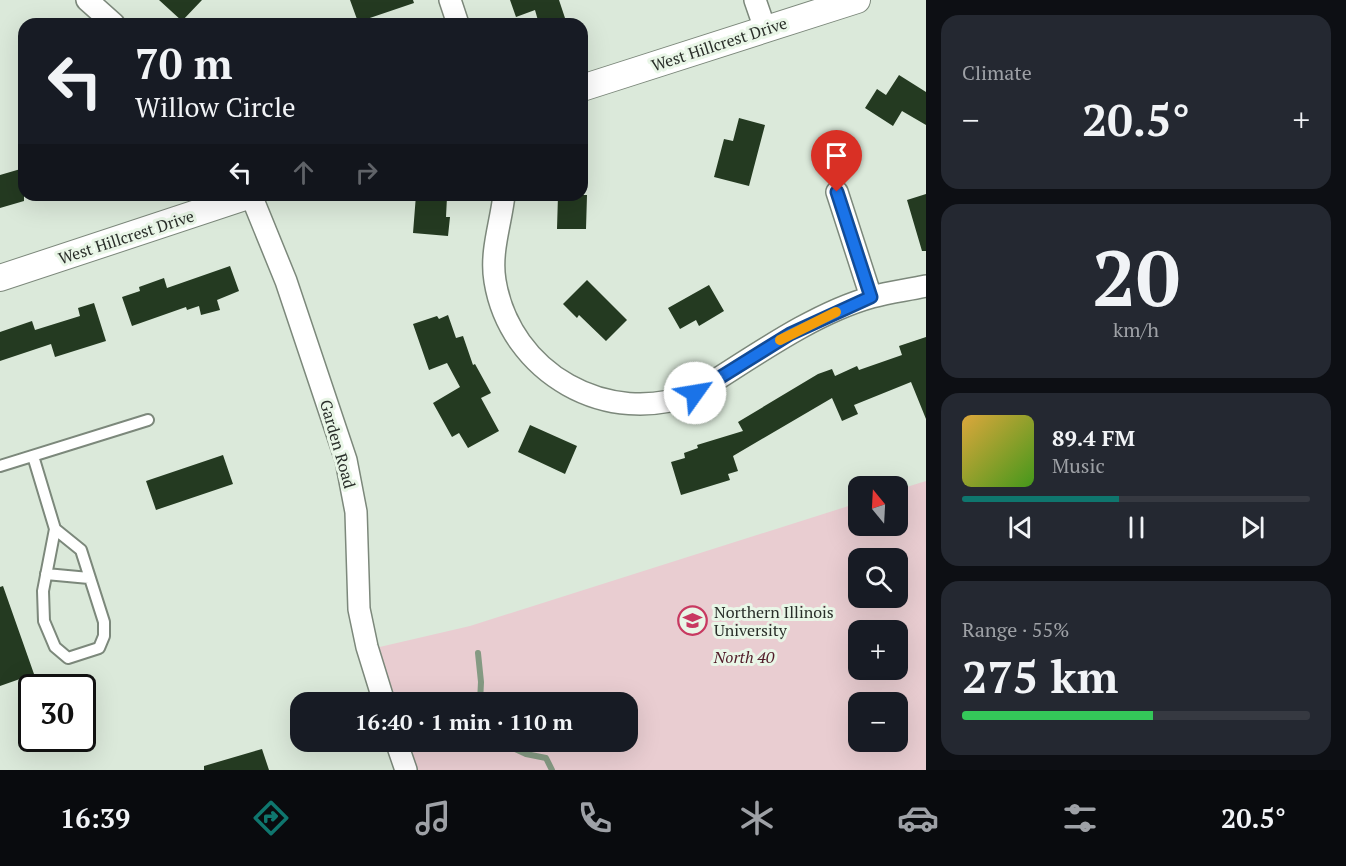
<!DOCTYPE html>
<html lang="en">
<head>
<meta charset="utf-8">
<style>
  body { margin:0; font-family:"PT Serif",serif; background:#242831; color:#f1f3f6; height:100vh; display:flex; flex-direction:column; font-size:22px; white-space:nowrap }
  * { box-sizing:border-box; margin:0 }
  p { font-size:20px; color:#9ea1a6 }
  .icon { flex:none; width:33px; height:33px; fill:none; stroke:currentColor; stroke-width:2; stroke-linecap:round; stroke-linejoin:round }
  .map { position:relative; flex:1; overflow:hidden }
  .drawer { display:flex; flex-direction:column; gap:15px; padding:15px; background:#0d0f14; width:420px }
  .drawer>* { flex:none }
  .top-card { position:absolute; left:18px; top:18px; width:570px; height:183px; border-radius:18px; box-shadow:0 6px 24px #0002; background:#171b24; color:#f1f3f6; overflow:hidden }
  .needle { width:39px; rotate:342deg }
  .controls { position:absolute; left:848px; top:476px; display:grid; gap:12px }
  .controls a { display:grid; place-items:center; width:60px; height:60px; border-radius:12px; background:#171b24; box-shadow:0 6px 24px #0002; font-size:30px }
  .speed { position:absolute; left:18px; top:674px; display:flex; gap:12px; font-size:30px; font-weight:700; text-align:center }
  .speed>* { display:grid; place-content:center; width:78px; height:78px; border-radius:50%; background:#171b24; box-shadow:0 6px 24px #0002; line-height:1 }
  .speed .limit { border:3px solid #111; border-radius:9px; background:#fff; color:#111 }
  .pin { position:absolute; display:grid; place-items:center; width:51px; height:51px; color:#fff; margin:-62px -26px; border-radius:50% 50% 50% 0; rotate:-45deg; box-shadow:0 0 6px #0007 }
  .pin .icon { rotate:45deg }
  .me { position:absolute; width:66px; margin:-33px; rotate:58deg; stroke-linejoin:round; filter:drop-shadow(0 0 4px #0008) }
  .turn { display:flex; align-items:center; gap:21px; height:126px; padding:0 18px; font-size:27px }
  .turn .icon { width:78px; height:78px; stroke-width:2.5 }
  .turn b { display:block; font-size:42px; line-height:51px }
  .lanes { display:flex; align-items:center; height:57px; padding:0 18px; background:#0003; justify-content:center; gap:30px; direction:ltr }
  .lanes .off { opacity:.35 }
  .big { font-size:45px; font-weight:700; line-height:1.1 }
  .drawer .card { flex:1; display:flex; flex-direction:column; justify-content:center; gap:9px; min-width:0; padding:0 21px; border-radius:18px; background:#242831 }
  .drawer .dial { align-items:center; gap:0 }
  .dial b { font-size:78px; line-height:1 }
  .song { display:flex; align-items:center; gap:18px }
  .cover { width:72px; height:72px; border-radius:9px; background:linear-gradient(135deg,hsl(40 70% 55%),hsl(100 70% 35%)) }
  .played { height:6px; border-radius:3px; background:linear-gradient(90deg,#0f766e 45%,#363941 45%) }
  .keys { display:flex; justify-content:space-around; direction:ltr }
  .heat { display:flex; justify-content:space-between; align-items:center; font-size:33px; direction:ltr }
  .charge { height:9px; border-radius:4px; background:linear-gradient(90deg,#34c759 55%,#363941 0) }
  .trip { position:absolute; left:290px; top:692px; width:348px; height:60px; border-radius:18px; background:#171b24; box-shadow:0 6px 24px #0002; font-weight:700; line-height:60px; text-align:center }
  .tabs { display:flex; height:96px; justify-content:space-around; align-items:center; background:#090b0e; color:#9ea1a6 }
  .tabs .icon { width:42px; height:42px }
  .tabs .active { color:#0f766e }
  .tabs b { font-size:27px; color:#f1f3f6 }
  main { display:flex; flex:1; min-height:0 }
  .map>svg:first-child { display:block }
  .green { fill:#e9cdd1; fill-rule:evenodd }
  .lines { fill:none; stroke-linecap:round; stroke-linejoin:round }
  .stream { stroke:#859a83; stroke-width:6 }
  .building { fill:#243a21 }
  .service-casing { stroke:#7c887b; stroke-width:14 }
  .minor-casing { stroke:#7c887b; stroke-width:24 }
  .tertiary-casing { stroke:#7c887b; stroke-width:28 }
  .service { stroke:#fff; stroke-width:10 }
  .minor { stroke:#fff; stroke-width:21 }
  .tertiary { stroke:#fff; stroke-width:26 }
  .route-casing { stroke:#114b97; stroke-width:15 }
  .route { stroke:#1a73e8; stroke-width:10 }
  .slow { stroke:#f59e0b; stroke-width:10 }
  .labels { text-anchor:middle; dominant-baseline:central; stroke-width:6; stroke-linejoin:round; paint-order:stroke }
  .street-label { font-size:16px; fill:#292e29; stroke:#e9f6e7 }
  .poi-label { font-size:16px; fill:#292e29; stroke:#e9f6e7; text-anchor:start }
  .park-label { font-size:16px; font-style:italic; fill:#511b28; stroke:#e9f6e7 }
</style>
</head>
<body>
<main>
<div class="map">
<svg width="926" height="770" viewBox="0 0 926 770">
  <rect width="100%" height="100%" fill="#dbe9da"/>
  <path class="green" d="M926,481V770H410L401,741H627V702H388L371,649L470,626L858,503V525H897V490ZM858,558H897V597H858ZM858,630H897V669H858ZM858,702H897V741H858Z"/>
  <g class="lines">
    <path class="stream" d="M478,653L481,682L480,702
      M516,741L513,748L526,754L546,758L552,770"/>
  </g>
  <path class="building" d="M159,0H202L182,21Z
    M350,0H413L414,3L358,22Z
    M510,0H559L567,24H539L535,10L516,17Z
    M899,75L926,92V125L902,111L893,126L865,108L877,89L886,95Z
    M739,118L765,125L749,186L714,177L724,139L733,141Z
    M24,168V201L0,208V175Z
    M926,194V251H922L907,200Z
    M416,195L447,197L446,217H450L448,236L413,233Z
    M558,195H587L586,229H557Z
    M230,266L239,291L217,300L220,310L201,315L199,306L187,310L186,307L132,326L122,297L140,291L139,287L164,278L167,288Z
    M587,280L627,320L606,341L579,315L577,318L563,304Z
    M709,285L724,311L699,326L696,320L680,329L668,308Z
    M94,303L106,341L55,357L51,344L0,361V332L32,321L35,330L80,316L78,308Z
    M448,315L456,338L463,336L473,365L475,364L491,393L481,398L499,431L468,448L459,433L452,437L433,403L460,387L447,363L429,370L413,324L437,316L439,319Z
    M926,337V419L911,382L854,405L858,414L842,421L832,398L733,456L738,471L728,474L730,480L681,495L671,462L685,458L684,453L698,448L697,445L743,431L738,422L818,374L832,369L835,376L857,366L859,370L902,355L899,346Z
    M530,425L577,446L565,474L518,452Z
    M223,455L233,484L156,510L146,481Z
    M3,586L34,674L0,686V587Z
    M262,749L269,770H204V766Z"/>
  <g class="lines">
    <defs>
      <path id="service" d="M33,456L55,529L43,591L44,621L55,647L68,658L99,648L104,636V622L81,550L55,529
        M0,466L148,420
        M46,574L89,578"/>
      <path id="minor" d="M87,0L114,24
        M450,0L458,24
        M755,0L765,29
        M837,192L871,297
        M251,195L286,281L346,460L356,512L359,609L367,647L384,702
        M504,195C501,223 490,252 495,281C510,373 608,429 695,393C749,360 811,314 872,297C889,292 908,290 926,286
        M396,741L406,770"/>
      <path id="tertiary" d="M582,88L857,0
        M0,278L251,195"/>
    </defs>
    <use href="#service" class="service-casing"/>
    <use href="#minor" class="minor-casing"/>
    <use href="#tertiary" class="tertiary-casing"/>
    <use href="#service" class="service"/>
    <use href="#minor" class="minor"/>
    <use href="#tertiary" class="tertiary"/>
  </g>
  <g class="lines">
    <defs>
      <path id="route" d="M695,393L790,334L871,297L837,192"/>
    </defs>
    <use href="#route" class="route-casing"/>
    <use href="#route" class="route"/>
    <path class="slow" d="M780,340L836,312"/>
  </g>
  <defs>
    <symbol id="university-ring" viewBox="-11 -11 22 22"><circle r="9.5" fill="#e9f6e7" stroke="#c83961" stroke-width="1.5"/><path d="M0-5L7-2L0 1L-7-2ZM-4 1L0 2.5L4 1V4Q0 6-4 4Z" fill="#c83961"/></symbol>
  </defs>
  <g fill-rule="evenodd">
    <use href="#university-ring" x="676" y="604" width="33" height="33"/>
  </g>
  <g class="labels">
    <g class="street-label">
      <text transform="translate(719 44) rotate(-18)">West Hillcrest Drive</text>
      <text transform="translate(126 237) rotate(-18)">West Hillcrest Drive</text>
      <text transform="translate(338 444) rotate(74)">Garden Road</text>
    </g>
    <g class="poi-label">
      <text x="714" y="612">Northern Illinois<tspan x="714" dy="18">University</tspan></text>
    </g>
    <g class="park-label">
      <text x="744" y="657">North 40</text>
    </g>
  </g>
</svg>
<div class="controls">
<a><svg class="needle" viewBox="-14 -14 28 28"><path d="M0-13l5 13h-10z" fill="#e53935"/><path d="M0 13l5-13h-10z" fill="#9ea1a6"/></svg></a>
<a><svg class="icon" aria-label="search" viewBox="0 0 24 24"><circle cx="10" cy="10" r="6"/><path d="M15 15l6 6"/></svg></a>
<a>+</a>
<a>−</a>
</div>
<div class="speed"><div class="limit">30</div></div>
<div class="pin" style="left:837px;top:192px;background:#d93025"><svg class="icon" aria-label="arrive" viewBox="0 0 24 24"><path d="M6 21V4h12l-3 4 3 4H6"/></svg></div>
<svg class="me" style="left:695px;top:393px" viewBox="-20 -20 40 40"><circle r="19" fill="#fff"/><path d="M0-13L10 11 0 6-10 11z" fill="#1a73e8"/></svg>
<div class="trip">16:40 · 1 min · 110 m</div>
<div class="top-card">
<div class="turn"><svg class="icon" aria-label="left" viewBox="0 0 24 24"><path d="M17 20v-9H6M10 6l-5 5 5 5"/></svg><div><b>70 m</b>Willow Circle</div></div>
<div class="lanes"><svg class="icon" aria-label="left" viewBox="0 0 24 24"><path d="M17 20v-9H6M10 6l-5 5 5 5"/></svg><svg class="icon off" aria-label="ahead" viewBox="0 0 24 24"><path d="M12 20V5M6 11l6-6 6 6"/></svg><svg class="icon off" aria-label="right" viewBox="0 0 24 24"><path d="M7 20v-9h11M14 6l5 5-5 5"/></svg></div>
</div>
</div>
<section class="drawer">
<div class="card"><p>Climate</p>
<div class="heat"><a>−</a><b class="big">20.5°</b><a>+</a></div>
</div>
<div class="card dial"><b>20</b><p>km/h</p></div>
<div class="card">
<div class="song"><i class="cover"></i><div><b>89.4 FM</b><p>Music</p></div></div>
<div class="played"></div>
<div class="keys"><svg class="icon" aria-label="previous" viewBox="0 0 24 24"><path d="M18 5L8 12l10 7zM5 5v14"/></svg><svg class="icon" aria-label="pause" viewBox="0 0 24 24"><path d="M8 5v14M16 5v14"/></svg><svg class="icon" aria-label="next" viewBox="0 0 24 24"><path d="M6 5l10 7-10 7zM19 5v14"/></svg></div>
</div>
<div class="card"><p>Range · 55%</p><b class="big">275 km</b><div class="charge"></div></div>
</section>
</main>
<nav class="tabs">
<b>16:39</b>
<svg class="icon active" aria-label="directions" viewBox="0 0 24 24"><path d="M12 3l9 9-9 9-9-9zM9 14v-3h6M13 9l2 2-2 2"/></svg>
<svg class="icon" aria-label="music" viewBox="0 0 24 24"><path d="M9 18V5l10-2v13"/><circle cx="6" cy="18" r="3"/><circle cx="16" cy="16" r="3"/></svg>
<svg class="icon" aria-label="phone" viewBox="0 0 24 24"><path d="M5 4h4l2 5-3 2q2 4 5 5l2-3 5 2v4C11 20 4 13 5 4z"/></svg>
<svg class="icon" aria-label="climate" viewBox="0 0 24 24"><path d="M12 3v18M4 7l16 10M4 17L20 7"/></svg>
<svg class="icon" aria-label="car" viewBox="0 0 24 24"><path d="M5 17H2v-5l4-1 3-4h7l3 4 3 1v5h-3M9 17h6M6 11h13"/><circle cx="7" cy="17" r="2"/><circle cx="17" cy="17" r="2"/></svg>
<svg class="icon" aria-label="filters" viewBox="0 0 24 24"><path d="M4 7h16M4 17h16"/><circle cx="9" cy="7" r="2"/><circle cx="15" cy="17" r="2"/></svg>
<b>20.5°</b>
</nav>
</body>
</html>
